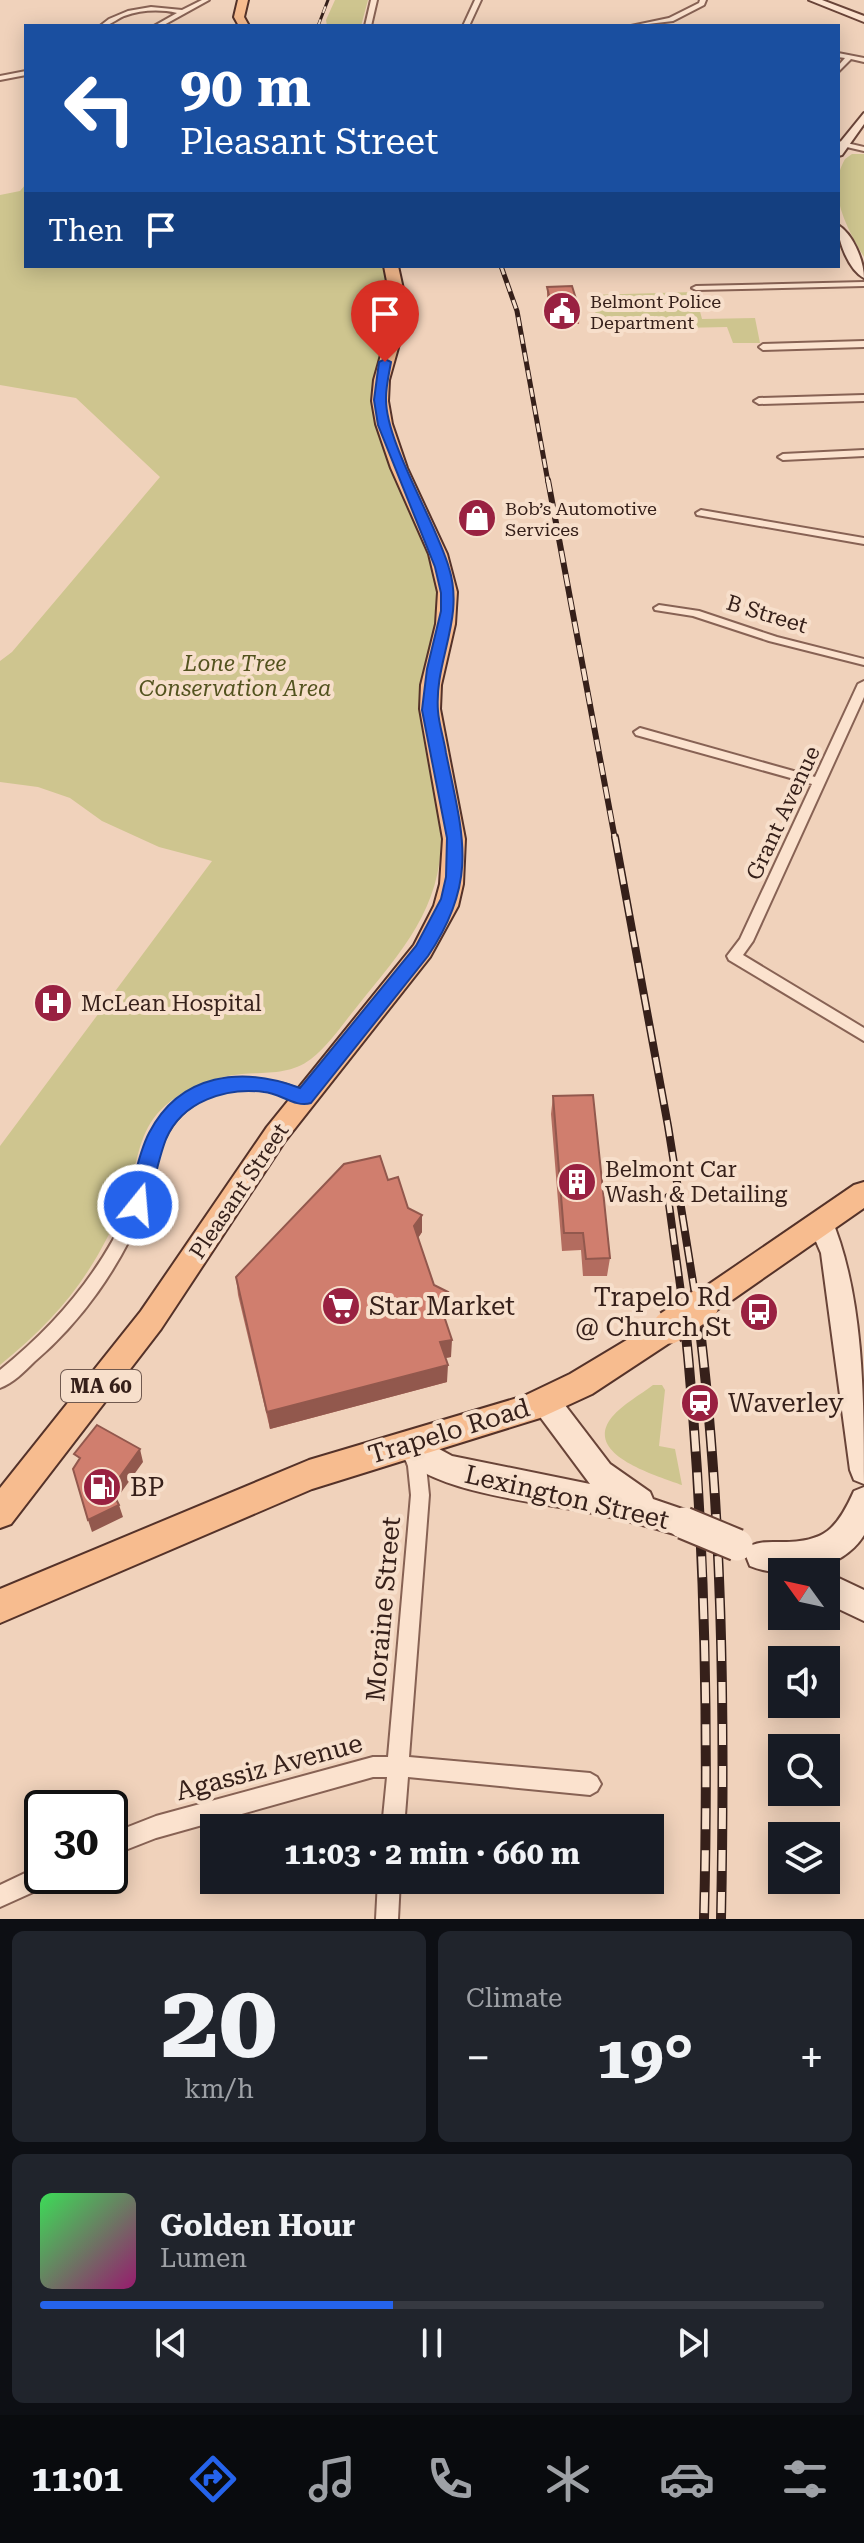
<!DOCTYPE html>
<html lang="en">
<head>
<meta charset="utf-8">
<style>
  body { margin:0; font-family:"Roboto Serif",serif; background:#20242c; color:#f1f3f6; height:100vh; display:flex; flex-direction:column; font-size:30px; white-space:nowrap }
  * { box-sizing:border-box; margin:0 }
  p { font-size:26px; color:#9ea1a6 }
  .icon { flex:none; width:44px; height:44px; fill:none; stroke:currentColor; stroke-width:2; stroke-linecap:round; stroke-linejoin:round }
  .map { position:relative; height:1919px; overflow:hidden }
  .drawer { display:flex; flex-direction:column; gap:12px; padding:12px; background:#0d0f14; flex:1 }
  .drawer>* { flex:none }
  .banner { position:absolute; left:24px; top:24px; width:816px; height:244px; border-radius:0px; box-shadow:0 4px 20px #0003; background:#1a4fa0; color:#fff; overflow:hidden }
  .needle { width:52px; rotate:303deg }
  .fabs { position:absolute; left:768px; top:1558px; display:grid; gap:16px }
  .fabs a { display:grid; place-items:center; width:72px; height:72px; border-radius:0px; background:#171b24; box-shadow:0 4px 20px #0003; font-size:40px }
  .speed { position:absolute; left:24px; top:1790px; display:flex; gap:16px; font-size:40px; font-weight:700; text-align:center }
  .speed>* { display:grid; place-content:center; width:104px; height:104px; border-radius:50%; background:#171b24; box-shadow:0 4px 20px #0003; line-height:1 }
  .speed .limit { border:4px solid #111; border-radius:12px; background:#fff; color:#111 }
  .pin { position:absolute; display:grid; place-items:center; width:68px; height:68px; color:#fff; margin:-82px -34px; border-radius:50% 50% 50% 0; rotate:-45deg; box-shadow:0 0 8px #0007 }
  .pin .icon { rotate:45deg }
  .me { position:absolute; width:88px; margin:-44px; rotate:17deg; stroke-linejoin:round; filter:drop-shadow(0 0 6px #0008) }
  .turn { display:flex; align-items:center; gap:28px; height:168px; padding:0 24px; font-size:36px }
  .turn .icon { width:104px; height:104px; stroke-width:2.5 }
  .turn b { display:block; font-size:56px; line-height:68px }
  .then { display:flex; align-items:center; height:76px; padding:0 24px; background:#0003; gap:16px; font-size:30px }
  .big { font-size:60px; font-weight:700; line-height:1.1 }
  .drawer .tile { flex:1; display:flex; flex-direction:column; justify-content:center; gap:12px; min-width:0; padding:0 28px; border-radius:12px; background:#20242c }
  .drawer .dial { align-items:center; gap:0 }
  .dial b { font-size:104px; line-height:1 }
  .song { display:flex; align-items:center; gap:24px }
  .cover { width:96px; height:96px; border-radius:12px; background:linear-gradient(135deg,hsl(130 70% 55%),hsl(320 70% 35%)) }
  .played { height:8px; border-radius:4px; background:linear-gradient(90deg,#2563eb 45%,#363941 45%) }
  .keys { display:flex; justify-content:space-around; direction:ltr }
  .heat { display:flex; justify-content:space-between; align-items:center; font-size:44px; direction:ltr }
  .drawer .tiles { flex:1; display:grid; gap:12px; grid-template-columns:1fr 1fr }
  .tile:last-child { grid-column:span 2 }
  .trip { position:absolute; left:200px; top:1814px; width:464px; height:80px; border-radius:0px; background:#171b24; box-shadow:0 4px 20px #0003; font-weight:700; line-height:80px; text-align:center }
  .dock { display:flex; height:128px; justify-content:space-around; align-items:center; background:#090b0e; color:#9ea1a6 }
  .dock .icon { width:56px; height:56px }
  .dock .active { color:#2563eb }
  .dock b { font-size:36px; color:#f1f3f6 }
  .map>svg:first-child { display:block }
  .green { fill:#cec58f }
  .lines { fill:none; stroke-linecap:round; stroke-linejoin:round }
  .street-casing { stroke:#876254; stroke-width:4 }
  .secondary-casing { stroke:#694438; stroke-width:4 }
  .primary-casing { stroke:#543229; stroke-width:4 }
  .street { fill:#fbe2ce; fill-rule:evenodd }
  .secondary { fill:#fbe2ce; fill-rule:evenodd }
  .primary { fill:#f7bc8f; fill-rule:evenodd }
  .rail-far4-casing { stroke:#36201a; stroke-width:3 }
  .rail-far3-casing { stroke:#36201a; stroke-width:5 }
  .rail-far2-casing { stroke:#36201a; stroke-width:6 }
  .rail-far1-casing { stroke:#36201a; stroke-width:8 }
  .rail-casing { stroke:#36201a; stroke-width:10 }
  .rail-far4 { stroke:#f7dfcb; stroke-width:2; stroke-dasharray:7; stroke-linecap:butt }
  .rail-far3 { stroke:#f7dfcb; stroke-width:3; stroke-dasharray:9; stroke-linecap:butt }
  .rail-far2 { stroke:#f7dfcb; stroke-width:4; stroke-dasharray:12; stroke-linecap:butt }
  .rail-far1 { stroke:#f7dfcb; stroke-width:5; stroke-dasharray:16; stroke-linecap:butt }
  .rail { stroke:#f7dfcb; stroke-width:7; stroke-dasharray:21; stroke-linecap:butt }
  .secondary-bridge-casing { stroke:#694438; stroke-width:35; stroke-linecap:butt }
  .primary-bridge-far1-casing { stroke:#543229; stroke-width:29; stroke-linecap:butt }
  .primary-bridge-casing { stroke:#543229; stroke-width:37; stroke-linecap:butt }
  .secondary-bridge { stroke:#fbe2ce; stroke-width:31 }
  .primary-bridge-far1 { stroke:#f7bc8f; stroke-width:25 }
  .primary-bridge { stroke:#f7bc8f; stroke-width:33 }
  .wall { fill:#b36c5f }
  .shaded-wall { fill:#92584d }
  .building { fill:#d07e6e; stroke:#92584d; stroke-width:2 }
  .route { fill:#2563eb; stroke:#184099; stroke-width:2 }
  .labels { text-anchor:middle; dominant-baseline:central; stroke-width:8; stroke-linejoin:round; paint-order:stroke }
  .far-poi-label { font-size:18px; fill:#36201a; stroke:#f7dfcb; text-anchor:start }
  .shield { fill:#f7dfcb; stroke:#70594f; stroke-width:2 }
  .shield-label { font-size:20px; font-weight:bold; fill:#36201a }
  .street-label { font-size:22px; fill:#36201a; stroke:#f7dfcb }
  .park-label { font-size:22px; font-style:italic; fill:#53531f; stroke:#f7dfcb }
  .poi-label { font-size:22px; fill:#36201a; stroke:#f7dfcb; text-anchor:start }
  .near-poi-label { font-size:26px; fill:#36201a; stroke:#f7dfcb; text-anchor:start }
  .near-street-label { font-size:26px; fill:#36201a; stroke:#f7dfcb }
</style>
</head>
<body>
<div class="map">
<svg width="864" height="1919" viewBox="0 0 864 1919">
  <rect width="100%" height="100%" fill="#f0d2bb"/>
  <path class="green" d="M335,0H368L361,26H327L326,20Z
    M864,154V257C847,228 826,192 845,159L852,154Z
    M26,184V266H384L394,309L373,382L372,406L378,433C395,475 439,561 438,603C438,640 419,673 420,710C422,751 440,788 441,829C444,905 404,948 359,1004C344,1022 330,1044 311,1059C290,1075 267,1072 242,1074C211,1077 178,1090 157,1114C138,1136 137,1167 127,1193C98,1268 62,1315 0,1365V1146L212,861L159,847L102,821L70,798L38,787L0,782V661L12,652L160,477L76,398L0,385V195L20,191Z
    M695,292L702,319L755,318L760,343H733L727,327L632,329L630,323L600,322L587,295Z
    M653,1385H662L665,1390L659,1446L675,1449L682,1485C659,1476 581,1455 612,1417C623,1404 640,1395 653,1385Z"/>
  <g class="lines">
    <defs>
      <path id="street" d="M202,0H209L162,26H154L177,13C160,9 141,10 124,16C115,20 110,26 100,26L109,19L128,11L151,7L182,10Z
        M371,0H377L371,26H365Z
        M475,0H481L469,26H463Z
        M700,0H706L704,5L673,21L631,26L669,18L699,3Z
        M838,53L864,58V62L851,59L838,72V66L845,58L838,57Z
        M26,71V75L0,80V76Z
        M838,141L864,147V151L838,145Z
        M864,282V286L696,290L692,288L696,286Z
        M864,341V347L763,350L759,347L763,344Z
        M864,395V401L759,404L754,401L759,398Z
        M864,450V456L783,460L778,457L783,454Z
        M701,510L864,538V544L697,515L696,513Z
        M659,605L699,611L777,637L864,659V665L769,641L693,616L655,610L654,608Z
        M864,681V697L753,941L743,955L864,1028V1041L729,960L727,956L740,939L812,784L636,735L634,732L640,728L815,777L858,684Z
        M244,1078L285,1084L309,1093L312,1097L309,1101L304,1103C290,1098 277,1092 263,1090C223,1085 183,1100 165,1138C154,1159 153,1186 144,1208C120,1267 82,1321 34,1362C24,1372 13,1383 0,1388V1370C45,1334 85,1290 113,1240C154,1164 133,1089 244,1078Z
        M411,1442L417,1445L426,1466L429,1495L409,1757L590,1773L597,1777L601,1784L597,1791L590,1795L408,1777L404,1828H382L387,1777H373L156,1838L110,1856V1834L156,1816L373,1757H388L411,1495L408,1466L402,1451L405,1445Z
        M42,1865V1876H54L51,1884L0,1907V1885Z
        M378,1880H400L398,1919H376Z"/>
      <path id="secondary" d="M809,0H822L864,16V22Z
        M864,113V124L842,155L838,156V145Z
        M838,225C853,234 864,261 864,278C849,270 838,242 838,225Z
        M821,1212L830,1215C864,1294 864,1398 864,1484L854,1480L850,1470L821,1253L808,1223L812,1215Z
        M545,1388L555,1392L610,1464L650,1492L653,1499L694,1513L699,1523L694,1533L684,1537C652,1527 621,1519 588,1512C541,1502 415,1492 394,1445L398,1436L408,1432L452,1456L590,1484L535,1410L531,1401L535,1392Z
        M864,1487V1535C843,1570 786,1581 750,1566L746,1556L750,1546C762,1541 770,1542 782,1542C825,1542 837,1529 854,1491Z
        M826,1572L864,1590V1621L826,1603Z"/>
      <path id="primary" d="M238,0H248L244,17L249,26H239L234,17Z
        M384,266H398L408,312L389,380L388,401L392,424L407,468L447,554L457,592L455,624L441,685L440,709L465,839L463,884L458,906L430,957L285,1141L161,1329L11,1524L0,1528V1488L141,1311L267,1127L414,945L434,906L440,884L443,839L420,709L421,685L436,624L438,592L429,554L391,468L376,424L372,401L374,380L393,312Z
        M864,1182V1208L722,1307L712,1311L702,1307L698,1298L702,1289L854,1185Z
        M670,1314L680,1318L685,1327L680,1336L592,1394L540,1418L312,1489L0,1623V1589L309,1460L524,1396L570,1374Z"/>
    </defs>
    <use href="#street" class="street-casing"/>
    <use href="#secondary" class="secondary-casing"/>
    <use href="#primary" class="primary-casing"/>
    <use href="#street" class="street"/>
    <use href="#secondary" class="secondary"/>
    <use href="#primary" class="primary"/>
    <defs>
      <path id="rail-far4" d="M318,26L328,0"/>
      <path id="rail-far3" d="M501,266L517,311L548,482"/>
      <path id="rail-far2" d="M548,480L615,839"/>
      <path id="rail-far1" d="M615,837L668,1126L697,1307
        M668,1197L683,1307"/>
      <path id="rail" d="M683,1305C705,1509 709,1714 704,1919
        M697,1305C723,1508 725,1714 721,1919"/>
    </defs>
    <use href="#rail-far4" class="rail-far4-casing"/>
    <use href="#rail-far3" class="rail-far3-casing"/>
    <use href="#rail-far2" class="rail-far2-casing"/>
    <use href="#rail-far1" class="rail-far1-casing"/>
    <use href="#rail" class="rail-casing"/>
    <use href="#rail-far4" class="rail-far4"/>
    <use href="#rail-far3" class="rail-far3"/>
    <use href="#rail-far2" class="rail-far2"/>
    <use href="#rail-far1" class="rail-far1"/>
    <use href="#rail" class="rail"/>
    <defs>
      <path id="secondary-bridge" d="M684,1523L737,1545"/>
      <path id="primary-bridge-far1" d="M699,1307L712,1298"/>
      <path id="primary-bridge" d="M670,1327L702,1305"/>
    </defs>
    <use href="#secondary-bridge" class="secondary-bridge-casing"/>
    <use href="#primary-bridge-far1" class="primary-bridge-far1-casing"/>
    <use href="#primary-bridge" class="primary-bridge-casing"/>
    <use href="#secondary-bridge" class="secondary-bridge"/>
    <use href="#primary-bridge-far1" class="primary-bridge-far1"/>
    <use href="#primary-bridge" class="primary-bridge"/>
  </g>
  <path class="wall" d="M547,287L580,312L579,324H552L547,299Z
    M553,1096L610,1258L607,1276H583L581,1250L562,1251L551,1114Z
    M388,1180L422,1232L418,1238L434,1285L448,1310L444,1316L451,1357L445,1358L447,1382L270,1429L238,1295L236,1277Z"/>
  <path class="shaded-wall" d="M422,1215V1232L414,1244V1226Z
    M448,1292V1310L440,1322V1304Z
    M452,1340L451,1357L440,1359V1342Z
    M448,1365L447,1382L270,1429L267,1412Z
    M140,1449L143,1462L115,1501L111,1489Z
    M119,1505L123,1517L92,1532L88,1520Z"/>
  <path class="building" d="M572,286L580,312H553L547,287Z
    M593,1095L610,1258L586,1259L583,1233H564L553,1096Z
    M380,1156L388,1180L398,1177L408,1208L422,1215L414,1226L434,1285L448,1292L440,1304L452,1340L440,1342L448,1365L267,1412L236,1277L344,1164Z
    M97,1425L140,1449L111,1489L119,1505L88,1520L73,1469L80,1458L74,1454Z"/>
  <path class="route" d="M385,359L391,362C389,374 386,386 386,398C385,442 436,522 449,568C465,619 434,661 438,711C439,725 444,739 446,753C463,836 479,880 428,956L311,1103C295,1108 280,1093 264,1092C227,1087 182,1101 166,1139C158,1160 154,1183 148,1205L145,1211L138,1213L130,1211L127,1205C134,1182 138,1154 149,1133C180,1073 242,1066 300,1088L416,946L441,899L446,877L447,838L422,710L427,669L441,611V593L435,567L378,425L374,400L379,362Z"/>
  <defs>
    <symbol id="civic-disc" viewBox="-11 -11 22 22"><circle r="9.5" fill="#992141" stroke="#f7dfcb"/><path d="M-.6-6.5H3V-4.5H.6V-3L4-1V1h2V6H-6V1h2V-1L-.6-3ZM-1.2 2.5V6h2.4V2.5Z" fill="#fff"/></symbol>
    <symbol id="shop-disc" viewBox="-11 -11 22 22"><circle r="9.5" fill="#992141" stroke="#f7dfcb"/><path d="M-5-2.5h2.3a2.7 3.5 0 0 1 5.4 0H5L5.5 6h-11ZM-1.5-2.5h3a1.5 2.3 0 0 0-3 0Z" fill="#fff"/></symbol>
    <symbol id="hospital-disc" viewBox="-11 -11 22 22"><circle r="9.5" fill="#992141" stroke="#f7dfcb"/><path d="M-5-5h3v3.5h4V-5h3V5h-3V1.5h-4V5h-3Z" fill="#fff"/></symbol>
    <symbol id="building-disc" viewBox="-11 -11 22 22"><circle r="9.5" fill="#992141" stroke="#f7dfcb"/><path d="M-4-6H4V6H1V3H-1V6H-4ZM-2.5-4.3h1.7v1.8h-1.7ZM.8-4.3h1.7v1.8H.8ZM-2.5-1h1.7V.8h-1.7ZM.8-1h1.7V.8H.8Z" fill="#fff"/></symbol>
    <symbol id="supermarket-disc" viewBox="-11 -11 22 22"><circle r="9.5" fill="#992141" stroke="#f7dfcb"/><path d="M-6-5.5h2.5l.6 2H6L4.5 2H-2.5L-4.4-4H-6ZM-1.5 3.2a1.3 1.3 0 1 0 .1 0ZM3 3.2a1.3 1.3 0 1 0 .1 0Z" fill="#fff"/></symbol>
    <symbol id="bus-disc" viewBox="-11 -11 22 22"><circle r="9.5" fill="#992141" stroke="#f7dfcb"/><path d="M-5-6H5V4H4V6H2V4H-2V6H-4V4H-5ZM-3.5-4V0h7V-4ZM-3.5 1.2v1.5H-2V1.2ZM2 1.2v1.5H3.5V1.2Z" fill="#fff"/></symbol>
    <symbol id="station-disc" viewBox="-11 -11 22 22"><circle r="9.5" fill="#992141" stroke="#f7dfcb"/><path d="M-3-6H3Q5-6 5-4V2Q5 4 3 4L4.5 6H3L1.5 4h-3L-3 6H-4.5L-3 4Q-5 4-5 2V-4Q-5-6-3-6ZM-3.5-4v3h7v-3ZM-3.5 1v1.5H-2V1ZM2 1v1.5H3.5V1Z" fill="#fff"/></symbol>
    <symbol id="fuel-disc" viewBox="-11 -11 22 22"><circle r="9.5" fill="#992141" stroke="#f7dfcb"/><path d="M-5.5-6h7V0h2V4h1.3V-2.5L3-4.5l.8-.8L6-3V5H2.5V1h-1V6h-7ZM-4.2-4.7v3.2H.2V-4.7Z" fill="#fff"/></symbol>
  </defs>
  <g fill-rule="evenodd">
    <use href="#civic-disc" x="540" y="289" width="44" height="44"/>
    <use href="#shop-disc" x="455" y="496" width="44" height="44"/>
    <use href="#hospital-disc" x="31" y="981" width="44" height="44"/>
    <use href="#building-disc" x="555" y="1160" width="44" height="44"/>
    <use href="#supermarket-disc" x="319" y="1284" width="44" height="44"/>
    <use href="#bus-disc" x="737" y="1290" width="44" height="44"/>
    <use href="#station-disc" x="678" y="1381" width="44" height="44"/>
    <use href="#fuel-disc" x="80" y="1465" width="44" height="44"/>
  </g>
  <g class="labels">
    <g class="far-poi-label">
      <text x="590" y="301">Belmont Police<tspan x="590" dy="21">Department</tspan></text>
      <text x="505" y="508">Bob’s Automotive<tspan x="505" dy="21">Services</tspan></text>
    </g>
    <rect class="shield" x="61" y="1370" width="80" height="32" rx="6"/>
    <g class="shield-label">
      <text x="101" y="1386">MA 60</text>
    </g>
    <g class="street-label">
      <text transform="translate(767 614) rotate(17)">B Street</text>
      <text transform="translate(783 813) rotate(-65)">Grant Avenue</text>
      <text transform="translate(239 1191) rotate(-56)">Pleasant Street</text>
    </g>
    <g class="park-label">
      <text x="235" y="663">Lone Tree<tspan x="235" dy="25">Conservation Area</tspan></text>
    </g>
    <g class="poi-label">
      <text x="81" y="1003">McLean Hospital</text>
      <text x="605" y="1169">Belmont Car<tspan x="605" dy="25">Wash &amp; Detailing</tspan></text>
    </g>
    <g class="near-poi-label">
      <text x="731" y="1297" text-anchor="end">Trapelo Rd<tspan x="731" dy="30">@ Church St</tspan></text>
      <text x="369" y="1306">Star Market</text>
      <text x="728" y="1403">Waverley</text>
      <text x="130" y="1487">BP</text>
    </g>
    <g class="near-street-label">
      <text transform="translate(449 1431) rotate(-17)">Trapelo Road</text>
      <text transform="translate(567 1497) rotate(13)">Lexington Street</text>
      <text transform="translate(383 1609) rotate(-85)">Moraine Street</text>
      <text transform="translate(269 1767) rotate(-15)">Agassiz Avenue</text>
    </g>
  </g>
</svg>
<div class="fabs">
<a><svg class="needle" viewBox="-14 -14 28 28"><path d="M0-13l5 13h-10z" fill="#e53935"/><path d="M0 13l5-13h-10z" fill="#9ea1a6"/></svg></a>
<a><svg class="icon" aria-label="sound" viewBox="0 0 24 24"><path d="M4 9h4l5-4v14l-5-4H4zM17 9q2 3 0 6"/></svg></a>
<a><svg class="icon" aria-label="search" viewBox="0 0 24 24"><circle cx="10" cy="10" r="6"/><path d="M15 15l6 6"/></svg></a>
<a><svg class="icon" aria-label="layers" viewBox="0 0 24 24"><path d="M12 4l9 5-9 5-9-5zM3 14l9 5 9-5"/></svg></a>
</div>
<div class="speed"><div class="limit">30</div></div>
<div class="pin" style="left:385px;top:362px;background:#d93025"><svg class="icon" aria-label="arrive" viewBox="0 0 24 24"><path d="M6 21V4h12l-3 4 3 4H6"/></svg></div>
<svg class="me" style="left:138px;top:1205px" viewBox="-20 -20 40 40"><circle r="17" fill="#2563eb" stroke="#fff" stroke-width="3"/><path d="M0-11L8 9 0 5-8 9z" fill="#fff"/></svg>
<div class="trip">11:03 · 2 min · 660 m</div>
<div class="banner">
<div class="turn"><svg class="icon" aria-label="left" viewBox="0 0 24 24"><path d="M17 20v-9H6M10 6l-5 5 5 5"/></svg><div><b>90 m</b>Pleasant Street</div></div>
<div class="then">Then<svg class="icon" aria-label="arrive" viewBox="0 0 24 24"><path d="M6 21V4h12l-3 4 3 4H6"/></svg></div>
</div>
</div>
<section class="drawer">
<div class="tiles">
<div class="tile dial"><b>20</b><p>km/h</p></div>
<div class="tile"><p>Climate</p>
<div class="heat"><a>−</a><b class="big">19°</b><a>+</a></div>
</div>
<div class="tile">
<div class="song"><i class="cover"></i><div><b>Golden Hour</b><p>Lumen</p></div></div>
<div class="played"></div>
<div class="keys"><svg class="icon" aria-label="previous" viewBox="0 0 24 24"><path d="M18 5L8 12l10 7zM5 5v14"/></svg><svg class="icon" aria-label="pause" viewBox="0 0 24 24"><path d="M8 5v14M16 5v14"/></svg><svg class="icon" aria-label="next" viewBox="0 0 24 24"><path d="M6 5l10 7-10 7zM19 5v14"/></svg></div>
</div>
</div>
</section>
<nav class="dock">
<b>11:01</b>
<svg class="icon active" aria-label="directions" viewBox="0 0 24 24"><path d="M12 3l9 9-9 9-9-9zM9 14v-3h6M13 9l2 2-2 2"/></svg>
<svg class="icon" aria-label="music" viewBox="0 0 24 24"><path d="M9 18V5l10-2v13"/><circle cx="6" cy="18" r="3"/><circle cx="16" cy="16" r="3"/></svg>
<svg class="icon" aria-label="phone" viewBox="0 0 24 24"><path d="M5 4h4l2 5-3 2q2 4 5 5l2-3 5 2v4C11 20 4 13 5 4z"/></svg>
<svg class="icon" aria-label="climate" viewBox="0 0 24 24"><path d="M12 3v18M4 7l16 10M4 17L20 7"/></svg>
<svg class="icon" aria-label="car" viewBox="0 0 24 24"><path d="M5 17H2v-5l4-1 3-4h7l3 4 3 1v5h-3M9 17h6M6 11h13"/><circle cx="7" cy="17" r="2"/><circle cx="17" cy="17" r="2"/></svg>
<svg class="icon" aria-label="filters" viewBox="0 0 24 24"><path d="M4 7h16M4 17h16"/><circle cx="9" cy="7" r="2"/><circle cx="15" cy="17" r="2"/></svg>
</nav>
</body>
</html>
